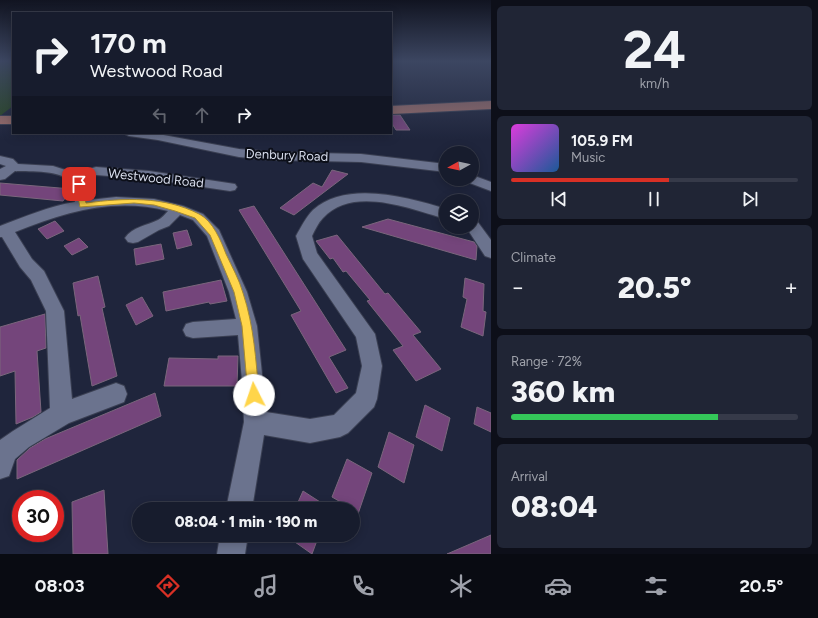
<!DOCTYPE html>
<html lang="en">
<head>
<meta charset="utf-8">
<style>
  body { margin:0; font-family:Figtree,sans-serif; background:#202535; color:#f1f3f6; height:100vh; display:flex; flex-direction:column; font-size:15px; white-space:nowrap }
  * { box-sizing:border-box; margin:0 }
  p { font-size:13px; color:#9ea1aa }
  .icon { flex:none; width:22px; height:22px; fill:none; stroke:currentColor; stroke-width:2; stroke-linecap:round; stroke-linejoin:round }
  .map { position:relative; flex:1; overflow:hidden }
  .panel { display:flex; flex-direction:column; gap:6px; padding:6px; background:#0d0f19; width:327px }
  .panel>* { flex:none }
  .hud { position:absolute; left:12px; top:12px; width:380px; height:122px; border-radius:0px; box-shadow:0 2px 10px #0003,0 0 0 1px #363a49; background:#171c2d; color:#f1f3f6; overflow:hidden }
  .needle { width:26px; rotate:262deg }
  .tools { position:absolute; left:439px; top:146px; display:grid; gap:8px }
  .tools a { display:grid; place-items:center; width:40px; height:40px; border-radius:50%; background:#171c2d; box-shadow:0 2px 10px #0003,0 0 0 1px #363a49; font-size:20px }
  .speed { position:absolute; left:12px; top:490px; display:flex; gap:8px; font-size:20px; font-weight:700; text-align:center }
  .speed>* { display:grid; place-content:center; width:52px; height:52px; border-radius:50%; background:#171c2d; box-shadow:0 2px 10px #0003,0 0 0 1px #363a49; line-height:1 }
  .speed .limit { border:6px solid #d22; background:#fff; color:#111 }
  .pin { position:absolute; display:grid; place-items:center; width:34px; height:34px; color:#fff; margin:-17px; border-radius:8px; box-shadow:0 2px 6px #0006 }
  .me { position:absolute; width:44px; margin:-22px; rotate:356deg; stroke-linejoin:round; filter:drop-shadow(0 0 3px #0008) }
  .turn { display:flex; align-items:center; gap:14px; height:84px; padding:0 12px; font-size:18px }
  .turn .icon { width:52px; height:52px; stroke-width:2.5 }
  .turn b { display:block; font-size:28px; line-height:34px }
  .lanes { display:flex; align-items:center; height:38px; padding:0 12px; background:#0003; justify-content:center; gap:20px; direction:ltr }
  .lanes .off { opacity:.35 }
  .big { font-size:30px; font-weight:800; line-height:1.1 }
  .panel .card { flex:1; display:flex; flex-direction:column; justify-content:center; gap:6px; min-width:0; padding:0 14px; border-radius:6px; background:#202535 }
  .panel .dial { align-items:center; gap:0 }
  .dial b { font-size:52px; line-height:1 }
  .song { display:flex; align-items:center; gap:12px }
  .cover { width:48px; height:48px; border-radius:6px; background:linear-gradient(135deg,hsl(300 70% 55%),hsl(210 70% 35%)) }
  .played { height:4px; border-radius:2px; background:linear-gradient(90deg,#d93025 55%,#363a49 55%) }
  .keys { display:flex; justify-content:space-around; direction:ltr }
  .heat { display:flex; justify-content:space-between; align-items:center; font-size:22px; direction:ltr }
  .charge { height:6px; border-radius:3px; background:linear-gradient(90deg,#34c759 72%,#363a49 0) }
  .trip { position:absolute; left:132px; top:502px; width:228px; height:40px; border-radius:20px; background:#171c2d; box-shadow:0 2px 10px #0003,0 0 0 1px #363a49; font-weight:800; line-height:40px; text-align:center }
  .menu { display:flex; height:64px; justify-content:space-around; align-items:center; background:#090b12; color:#9ea1aa }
  .menu .icon { width:28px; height:28px }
  .menu .active { color:#d93025 }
  .menu b { font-size:18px; color:#f1f3f6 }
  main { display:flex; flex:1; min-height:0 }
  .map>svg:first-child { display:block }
  .green { fill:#284720 }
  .building { fill:#74457b; stroke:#7a667c }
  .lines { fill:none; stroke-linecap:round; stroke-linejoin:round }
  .minor-casing { stroke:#3a3f52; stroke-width:2 }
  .primary-casing { stroke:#3a3f52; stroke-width:2 }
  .minor { fill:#6b738e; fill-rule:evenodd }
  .primary { fill:#9d6e6a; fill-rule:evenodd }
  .route { fill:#ffd54a; stroke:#a68a30 }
  .labels { text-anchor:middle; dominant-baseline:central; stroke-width:4; stroke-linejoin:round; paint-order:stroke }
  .far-street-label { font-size:13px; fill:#d7dceb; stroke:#0c0f19 }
</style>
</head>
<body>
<main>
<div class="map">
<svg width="491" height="554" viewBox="0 0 491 554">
  <rect width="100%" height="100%" fill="#1f253c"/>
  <path class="green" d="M0,61H13V106L0,116Z"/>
  <path class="building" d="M391,115H400L410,130H396L391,122Z
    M332,170L348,174L294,215L280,208L313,183L322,187Z
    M0,183L72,189L63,201L0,195Z
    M254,206L346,350L329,357L348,388L336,393L291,315L301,311L239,210Z
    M388,219L474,242L477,246L476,260L362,227Z
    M55,221L64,231L47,239L38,229Z
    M187,230L192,245L177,249L173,233Z
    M337,235L385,294L388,293L421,332L413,335L441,369L416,381L393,350L403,346L367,301L370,300L346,271L343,272L333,258L330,259L316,241Z
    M79,238L88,247L72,255L64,246Z
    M161,244L164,259L136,265L134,249Z
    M98,276L105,307L102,308L117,376L92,386L80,315L78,316L73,283Z
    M465,278L484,284L483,311L486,312L483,336L461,327L467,299L463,297Z
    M221,280L227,301L210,304L209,302L166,311L163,292Z
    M142,297L153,316L136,325L126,305Z
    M45,314L46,348L37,351L41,412L33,417L16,424L15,371L0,376V327Z
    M218,356H238L237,386H164L169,358L218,359Z
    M155,393L161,416L17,479V460L30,448L45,439Z
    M425,405L450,418L442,451L416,437Z
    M477,407L491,413V432L474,424Z
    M389,432L414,445L404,483L378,467Z
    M347,459L372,473L358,514L353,509L332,497Z
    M104,490L108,554H73L72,502Z
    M303,491L331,509H295Z
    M285,535H319L312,554Z
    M491,535V554H447Z"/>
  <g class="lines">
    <defs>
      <path id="minor" d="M123,133L158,134L239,149L273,152L361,154L446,164V172L361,162L273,160L239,157L158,140L129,136Z
        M0,156L13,159L18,164L53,166L75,173L96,167L149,171L235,184L237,187L235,190L230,191L149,179L96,175L81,179L86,184L89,200L116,197L154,199L183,206L203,214L219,230L247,292L257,326L266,412L310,419L334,415L356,393L362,366L356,337L303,259L296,236C301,227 306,217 313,210C346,180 408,197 446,209V219C411,209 353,185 323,218C318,223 315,230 312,236L317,253L375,334L382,366L377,399L374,407L348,433L340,437L310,443L264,435L252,509H226L244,422L242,381L238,335L193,338L186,336L183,330L186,324L193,322L236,319L229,292L207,236L193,220L180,215L169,226L159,230L138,242L133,243L128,242L125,238C132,227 148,225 158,220C162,218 165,214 168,211C114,197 65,212 15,232L32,259L44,271L64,311L72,399L116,383L124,386L127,394L124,402L69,423L29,447L15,459L9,476L0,479V440L13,431L50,408L46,311L31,280L20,267L2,237H0V226C24,217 49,206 75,202C74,197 75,189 72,184C63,169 30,172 15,171L5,179L0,180V169L6,166L0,164Z
        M472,175L491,182V191L467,182L466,179H472Z
        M472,219L477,221L491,240V258L485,256L466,227H472Z
        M220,535H248L245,554H217Z"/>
      <path id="primary" d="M491,101V109L391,114V106Z
        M0,116H13V124H0Z"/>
    </defs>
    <use href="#minor" class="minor-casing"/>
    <use href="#primary" class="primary-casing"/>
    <use href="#minor" class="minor"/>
    <use href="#primary" class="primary"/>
  </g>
  <linearGradient id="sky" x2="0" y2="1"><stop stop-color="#111421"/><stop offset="0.44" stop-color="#3c4661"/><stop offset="1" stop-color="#3c4661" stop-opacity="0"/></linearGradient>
  <rect width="491" height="139" fill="url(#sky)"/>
  <path class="route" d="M79,182L82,184L86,203C124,198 164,196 199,214C213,221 221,241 226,254C232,267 239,279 243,293C254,326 256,361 259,395L258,399L254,401L249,399L248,395L242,326L234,292L210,235L195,218L175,211L154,205L134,203L80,207L75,184Z"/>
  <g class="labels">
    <g class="far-street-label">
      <text transform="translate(287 155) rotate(2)">Denbury Road</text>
      <text transform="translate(156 178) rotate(6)">Westwood Road</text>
    </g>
  </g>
</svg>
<div class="tools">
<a><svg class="needle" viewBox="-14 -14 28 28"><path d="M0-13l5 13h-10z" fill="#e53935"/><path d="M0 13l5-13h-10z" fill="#9ea1aa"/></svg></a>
<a><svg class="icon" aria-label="layers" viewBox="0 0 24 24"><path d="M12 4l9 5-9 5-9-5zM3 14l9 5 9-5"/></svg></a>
</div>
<div class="speed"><div class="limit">30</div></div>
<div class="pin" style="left:79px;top:184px;background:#d93025"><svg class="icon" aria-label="arrive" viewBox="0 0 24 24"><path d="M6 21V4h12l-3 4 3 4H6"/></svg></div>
<svg class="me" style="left:254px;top:395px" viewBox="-20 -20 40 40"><circle r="19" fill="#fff"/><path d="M0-13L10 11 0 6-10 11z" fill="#ffd54a"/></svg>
<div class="trip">08:04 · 1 min · 190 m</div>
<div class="hud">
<div class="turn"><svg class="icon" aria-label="right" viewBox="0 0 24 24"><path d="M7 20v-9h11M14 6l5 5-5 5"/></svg><div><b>170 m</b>Westwood Road</div></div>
<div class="lanes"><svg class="icon off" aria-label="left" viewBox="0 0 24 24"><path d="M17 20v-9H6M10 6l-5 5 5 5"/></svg><svg class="icon off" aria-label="ahead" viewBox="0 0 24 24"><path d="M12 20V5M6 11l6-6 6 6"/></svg><svg class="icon" aria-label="right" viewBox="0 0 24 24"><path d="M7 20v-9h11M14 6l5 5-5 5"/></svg></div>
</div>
</div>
<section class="panel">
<div class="card dial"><b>24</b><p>km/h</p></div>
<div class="card">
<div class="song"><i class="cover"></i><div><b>105.9 FM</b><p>Music</p></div></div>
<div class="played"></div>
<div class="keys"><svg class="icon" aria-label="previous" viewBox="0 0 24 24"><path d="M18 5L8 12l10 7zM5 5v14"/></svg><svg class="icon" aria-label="pause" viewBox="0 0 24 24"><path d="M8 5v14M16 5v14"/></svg><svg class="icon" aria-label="next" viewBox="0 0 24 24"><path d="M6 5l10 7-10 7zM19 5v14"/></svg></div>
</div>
<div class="card"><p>Climate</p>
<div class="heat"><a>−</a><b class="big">20.5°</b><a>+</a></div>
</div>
<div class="card"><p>Range · 72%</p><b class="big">360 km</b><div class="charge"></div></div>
<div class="card"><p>Arrival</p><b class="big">08:04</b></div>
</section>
</main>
<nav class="menu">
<b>08:03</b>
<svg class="icon active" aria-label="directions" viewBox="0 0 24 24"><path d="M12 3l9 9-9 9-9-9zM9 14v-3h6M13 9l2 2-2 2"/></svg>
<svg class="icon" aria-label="music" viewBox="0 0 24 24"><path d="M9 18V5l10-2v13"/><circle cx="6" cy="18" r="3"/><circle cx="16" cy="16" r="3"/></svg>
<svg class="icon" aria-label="phone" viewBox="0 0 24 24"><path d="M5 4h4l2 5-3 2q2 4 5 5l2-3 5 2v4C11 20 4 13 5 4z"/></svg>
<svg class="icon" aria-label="climate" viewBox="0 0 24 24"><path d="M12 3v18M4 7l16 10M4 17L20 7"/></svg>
<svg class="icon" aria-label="car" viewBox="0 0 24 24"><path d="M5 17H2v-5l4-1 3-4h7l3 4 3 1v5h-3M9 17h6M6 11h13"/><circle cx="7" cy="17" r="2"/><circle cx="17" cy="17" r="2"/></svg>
<svg class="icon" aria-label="filters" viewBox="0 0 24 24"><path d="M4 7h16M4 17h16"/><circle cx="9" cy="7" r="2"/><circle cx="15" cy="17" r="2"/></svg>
<b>20.5°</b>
</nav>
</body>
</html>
